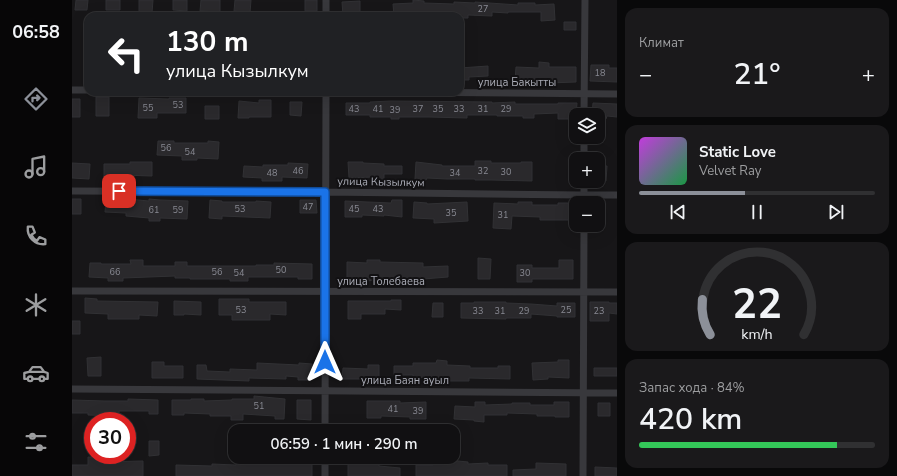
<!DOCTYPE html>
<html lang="ru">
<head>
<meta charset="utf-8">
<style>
  body { margin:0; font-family:"Nunito Sans",sans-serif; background:#1a191b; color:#f1f3f6; height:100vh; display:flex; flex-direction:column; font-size:15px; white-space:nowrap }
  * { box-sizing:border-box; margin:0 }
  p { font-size:13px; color:#9c9d9f }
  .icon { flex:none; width:22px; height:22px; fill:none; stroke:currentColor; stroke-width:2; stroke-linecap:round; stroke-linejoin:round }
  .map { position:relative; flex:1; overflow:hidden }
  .sheet { display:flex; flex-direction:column; gap:8px; padding:8px; background:#09090a; width:280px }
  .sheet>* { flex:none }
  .banner { position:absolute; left:12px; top:12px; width:380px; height:84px; border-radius:12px; box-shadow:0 4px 16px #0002,0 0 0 1px #303032; background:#202124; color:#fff; overflow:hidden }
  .fabs { position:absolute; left:497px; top:108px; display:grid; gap:8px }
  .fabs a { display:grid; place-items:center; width:36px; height:36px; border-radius:8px; background:#111012; box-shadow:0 4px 16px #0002,0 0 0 1px #303032; font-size:20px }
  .speed { position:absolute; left:12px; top:412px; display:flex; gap:8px; font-size:20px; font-weight:700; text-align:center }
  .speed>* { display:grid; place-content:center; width:52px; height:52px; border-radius:50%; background:#111012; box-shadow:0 4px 16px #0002,0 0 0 1px #303032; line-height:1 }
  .speed .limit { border:6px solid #d22; background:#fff; color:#111 }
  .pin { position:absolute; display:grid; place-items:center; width:34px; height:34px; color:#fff; margin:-17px; border-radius:8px; box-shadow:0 2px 6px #0006 }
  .me { position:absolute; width:44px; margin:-22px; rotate:0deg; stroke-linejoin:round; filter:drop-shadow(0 0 3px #0008) }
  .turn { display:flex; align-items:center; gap:14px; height:84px; padding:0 16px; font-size:18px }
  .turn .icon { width:52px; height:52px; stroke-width:2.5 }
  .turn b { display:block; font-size:28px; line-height:34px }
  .big { font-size:30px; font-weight:600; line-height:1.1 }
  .sheet .widget { flex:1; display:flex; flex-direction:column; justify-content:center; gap:6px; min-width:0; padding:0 14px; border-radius:12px; background:#1a191b }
  .sheet .dial { align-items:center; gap:0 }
  .dial svg { height:104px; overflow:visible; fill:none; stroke:#303032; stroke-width:7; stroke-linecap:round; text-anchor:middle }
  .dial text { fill:#f1f3f6; stroke:none }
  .song { display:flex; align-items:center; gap:12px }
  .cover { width:48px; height:48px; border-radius:6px; background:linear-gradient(135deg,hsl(290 70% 55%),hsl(140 70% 35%)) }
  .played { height:4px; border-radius:2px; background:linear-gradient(90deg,#8c9099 45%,#303032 45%) }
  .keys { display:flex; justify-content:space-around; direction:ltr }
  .heat { display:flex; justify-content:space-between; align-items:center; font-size:22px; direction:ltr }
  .charge { height:6px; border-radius:3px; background:linear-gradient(90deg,#34c759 84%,#303032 0) }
  .trip { position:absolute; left:156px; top:424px; width:232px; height:40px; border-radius:12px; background:#111012; box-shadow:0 4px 16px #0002,0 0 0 1px #303032; font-weight:600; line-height:40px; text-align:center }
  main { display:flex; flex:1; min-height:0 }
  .dock { display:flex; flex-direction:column; width:72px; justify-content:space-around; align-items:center; background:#070607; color:#9c9d9f }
  .dock .icon { width:28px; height:28px }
  .dock .on { color:#8c9099 }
  .dock b { font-size:18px; color:#f1f3f6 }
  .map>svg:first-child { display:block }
  .building { fill:#2a292c; stroke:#313134 }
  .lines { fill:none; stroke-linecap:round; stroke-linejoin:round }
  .street { stroke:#38383c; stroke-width:7 }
  .route-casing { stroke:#114b97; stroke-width:10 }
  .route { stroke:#1a73e8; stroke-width:7 }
  .labels { text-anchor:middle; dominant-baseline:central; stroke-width:4; stroke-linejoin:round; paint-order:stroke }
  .number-label { font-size:9px; fill:#898a93 }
  .street-label { font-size:11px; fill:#aaacb6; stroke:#121113 }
</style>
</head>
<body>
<main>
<nav class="dock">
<b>06:58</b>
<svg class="icon on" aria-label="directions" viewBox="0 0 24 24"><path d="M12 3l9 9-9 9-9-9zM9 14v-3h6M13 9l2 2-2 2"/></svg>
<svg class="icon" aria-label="music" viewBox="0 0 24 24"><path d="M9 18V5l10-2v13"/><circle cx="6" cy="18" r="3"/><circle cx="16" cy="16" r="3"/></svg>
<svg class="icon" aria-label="phone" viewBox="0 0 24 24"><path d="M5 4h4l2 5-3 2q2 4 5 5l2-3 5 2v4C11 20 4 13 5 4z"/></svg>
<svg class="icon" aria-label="climate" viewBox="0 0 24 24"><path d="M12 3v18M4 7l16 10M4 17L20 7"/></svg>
<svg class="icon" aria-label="car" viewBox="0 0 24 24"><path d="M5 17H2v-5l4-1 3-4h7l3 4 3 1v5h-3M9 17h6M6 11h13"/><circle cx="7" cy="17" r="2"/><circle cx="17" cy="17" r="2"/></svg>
<svg class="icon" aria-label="filters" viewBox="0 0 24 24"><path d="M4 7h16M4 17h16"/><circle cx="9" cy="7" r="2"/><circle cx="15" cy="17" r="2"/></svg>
</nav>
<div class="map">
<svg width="545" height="476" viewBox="0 0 545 476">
  <rect width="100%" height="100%" fill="#171618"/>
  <path class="building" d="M4,0H16L15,10H3Z
    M34,0H48V10H34Z
    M67,0H81L80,13L67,12Z
    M101,0H115V11L101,10Z
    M129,0H148V12L128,11Z
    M163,0H179L178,13L162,11Z
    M233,0H245V11H233Z
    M341,0L352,1V3L382,4V2L403,3V2L446,5V3H463V5L482,4L483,20L469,21V12H436V13L420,12V16L396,15V18H388V16H360L334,15V16H322L321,4L341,3Z
    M288,1V16H271L270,2Z
    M492,22H504V30H492Z
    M467,62L477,63V67H504V82L476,83L443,81L444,67L467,68Z
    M519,65H537V68H545V82L518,81Z
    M416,66V76L397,77V80H388V68Z
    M24,97H37V116H24Z
    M67,98L97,99V98H114V113H85V118H66Z
    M0,99H8V117H0Z
    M187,100H199V117H177V118H166L167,101L187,103Z
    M319,101L420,102V103L443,102V104H486V103H505L504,115V119H486V113L462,114V118H451V116H425V115H395V118L357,117H327V119H319V117H298V115H274V103H298V102Z
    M218,102H230L229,116L218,115Z
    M521,103L545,104V117L535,116L534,119L526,118V115H520Z
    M133,106H147V119H133Z
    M86,141H102V143H136V141L147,142L146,159L125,158V160H110V156L85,155Z
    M403,161H419V163H449V162H460V181L419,180H403V179H375L355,178L354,180L343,179L344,162L370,165V166H403Z
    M58,162H80V176L49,175V179H32V164H58Z
    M276,162H291V163L312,164V166H330V174H312V179H301V177L277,178Z
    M0,163L18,164L17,179L0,178Z
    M216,163L236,164L235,178L210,177V181H190V178L171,177L172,166L191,167V165H216Z
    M526,166H535L534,181H526Z
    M0,199H9V214H0Z
    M55,199L77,201V199L88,200L116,201L115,219L88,218V221H77V218L54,216V213L33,212L34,200H55Z
    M138,200L150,201V202H184V201L199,202L198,218L150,216V219L137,218Z
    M228,200H244L245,213H228Z
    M320,200H330V217L312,215V216L290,215V217H273V201L319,203Z
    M342,202L355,203V204L395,202L396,221L362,223V219L342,218H341Z
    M446,202H460V205H486V203H502V220H468V217L440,216L439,229L421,228L422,203L446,204Z
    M406,258L419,259L418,279H406Z
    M58,260H71V266H103V262H115V266H184V265H202V263L240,264V279H226V277H176V281H158V279H118V278H103V276L51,278V281H36V278L17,277L18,263H29V264H59Z
    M295,260H308V262L351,263V267L376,266V277L351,279V280L308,279V280L292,281L275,280V262L295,263Z
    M487,260H501V279H460V282H445V265H460V268H487Z
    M13,298L25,299V301L86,302L85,316L67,315V319H36V314L13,313Z
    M147,299H177V302H214V315L198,314V320H160V315H147Z
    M319,300H329V310L313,309V314H289V319H276V301H319Z
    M102,301L129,302V315L112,314V315H102Z
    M402,302H434V303L459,304L485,306V303H503V317H485V316L459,314V318H434V319L389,318V303H402Z
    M518,302H537V303H545V314L537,313V321H518Z
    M361,303H371V317H360Z
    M0,321H8V334H0Z
    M29,357V376H16L15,358Z
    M365,360L375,361V365L398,366V368H426V366H438V379L397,378V381H363V377L341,378V375H322V366H341V363H364Z
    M486,360H497V378L476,377V379L461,380L460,363L486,362Z
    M80,362H92V366H111V378H80Z
    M185,363L227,365V363L240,364L239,380H226V377L214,376V379L177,378V381L125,379V365H134L135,371L158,372V369L185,370Z
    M296,365H307V379H270L271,368L296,369Z
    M522,368H545V376H522Z
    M182,396L213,399L212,419H203V416L171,414V420H159V416H138V414L112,413V415H100V400H119V399H132V401L160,400V399H182Z
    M56,399L86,400V414H77V411H47V416L16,415V413H0V400L33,401H56Z
    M225,400H239V420L225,419Z
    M295,401H328V403L354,402V419H338V417L309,416V418H295Z
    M403,402H413V405L440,404V403H458V405H482V402H497V417H483V416H465V414L435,413V415H412V422L402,421V420L382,419L383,406L403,407Z
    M526,403H538V416H526Z
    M77,441H87V455L77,456Z
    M16,457L29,458L28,462L71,461V476H0V465H16Z
    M187,459L197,460V461L216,462V464H240V476H104V465L140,466V464L164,465V463L187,462Z
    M276,460L290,461L289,464H307V466L328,468V476H276Z
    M376,460L396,462V464L416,463V465H435V476H344V465H361V461Z
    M464,463L494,464V476H441V470L464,469Z
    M523,467L545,468V476H523Z"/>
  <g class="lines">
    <path class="street" d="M254,16V0
      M0,90H16
      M321,92L545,94
      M512,115L513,0
      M512,159V137
      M0,191L253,192L511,195H545
      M512,203V181
      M0,291L545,292
      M0,389L545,393
      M253,431C254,318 253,205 254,92
      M253,476V457
      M511,476L512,225"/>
  </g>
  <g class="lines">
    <defs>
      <path id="route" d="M47,191L253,192V362"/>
    </defs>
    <use href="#route" class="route-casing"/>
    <use href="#route" class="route"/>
  </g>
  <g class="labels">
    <g class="number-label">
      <text x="411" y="9">27</text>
      <text x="528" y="73">18</text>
      <text x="106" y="105">53</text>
      <text x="76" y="108">55</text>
      <text x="282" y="109">43</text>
      <text x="306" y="109">41</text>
      <text x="346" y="109">37</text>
      <text x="366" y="109">35</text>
      <text x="387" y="109">33</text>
      <text x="411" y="109">31</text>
      <text x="434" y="109">29</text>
      <text x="323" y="110">39</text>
      <text x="94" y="148">56</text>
      <text x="118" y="152">54</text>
      <text x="226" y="171">46</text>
      <text x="411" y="171">32</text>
      <text x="434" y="172">30</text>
      <text x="200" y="173">48</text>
      <text x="383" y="173">34</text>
      <text x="236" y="207">47</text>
      <text x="168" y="209">53</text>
      <text x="282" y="209">45</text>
      <text x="306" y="209">43</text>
      <text x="82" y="210">61</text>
      <text x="106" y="210">59</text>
      <text x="379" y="213">35</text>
      <text x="431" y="215">31</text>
      <text x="209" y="270">50</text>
      <text x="43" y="272">66</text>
      <text x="145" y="272">56</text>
      <text x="167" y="273">54</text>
      <text x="453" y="273">30</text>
      <text x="169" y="310">53</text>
      <text x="494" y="310">25</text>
      <text x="406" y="311">33</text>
      <text x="428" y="311">31</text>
      <text x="452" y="311">29</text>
      <text x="527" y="311">23</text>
      <text x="187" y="406">51</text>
      <text x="321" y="409">41</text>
      <text x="346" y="411">39</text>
    </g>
    <g class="street-label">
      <text x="445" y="82">улица Бакытты</text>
      <text transform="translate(309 182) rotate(1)">улица Кызылкум</text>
      <text x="309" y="281">улица Толебаева</text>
      <text x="333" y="380">улица Баян ауыл</text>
    </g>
  </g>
</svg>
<div class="fabs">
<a><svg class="icon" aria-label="layers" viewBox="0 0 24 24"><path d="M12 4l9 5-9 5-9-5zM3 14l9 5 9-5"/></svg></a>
<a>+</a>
<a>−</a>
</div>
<div class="speed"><div class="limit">30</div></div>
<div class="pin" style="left:47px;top:191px;background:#d93025"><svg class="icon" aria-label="arrive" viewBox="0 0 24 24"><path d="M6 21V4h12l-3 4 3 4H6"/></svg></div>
<svg class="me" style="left:253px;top:362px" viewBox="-20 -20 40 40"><path d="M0-17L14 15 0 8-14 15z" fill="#1a73e8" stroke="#fff" stroke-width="4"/></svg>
<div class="trip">06:59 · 1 мин · 290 m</div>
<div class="banner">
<div class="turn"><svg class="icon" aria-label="left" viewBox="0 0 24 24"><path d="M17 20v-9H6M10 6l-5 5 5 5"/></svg><div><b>130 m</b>улица Кызылкум</div></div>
</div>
</div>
<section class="sheet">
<div class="widget"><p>Климат</p>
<div class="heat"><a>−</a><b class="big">21°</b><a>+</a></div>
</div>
<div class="widget">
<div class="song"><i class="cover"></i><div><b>Static Love</b><p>Velvet Ray</p></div></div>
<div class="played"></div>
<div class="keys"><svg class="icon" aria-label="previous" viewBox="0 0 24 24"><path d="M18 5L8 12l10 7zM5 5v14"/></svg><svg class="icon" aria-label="pause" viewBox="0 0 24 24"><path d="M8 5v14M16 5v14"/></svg><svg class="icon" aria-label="next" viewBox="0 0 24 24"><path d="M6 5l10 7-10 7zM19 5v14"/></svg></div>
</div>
<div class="widget dial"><svg viewBox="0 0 100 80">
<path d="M14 69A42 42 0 1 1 86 69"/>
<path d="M14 69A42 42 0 0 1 8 42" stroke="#8c9099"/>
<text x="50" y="56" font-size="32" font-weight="700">22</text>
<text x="50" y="72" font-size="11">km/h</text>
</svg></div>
<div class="widget"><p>Запас хода · 84%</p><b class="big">420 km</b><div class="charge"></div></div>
</section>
</main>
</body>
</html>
